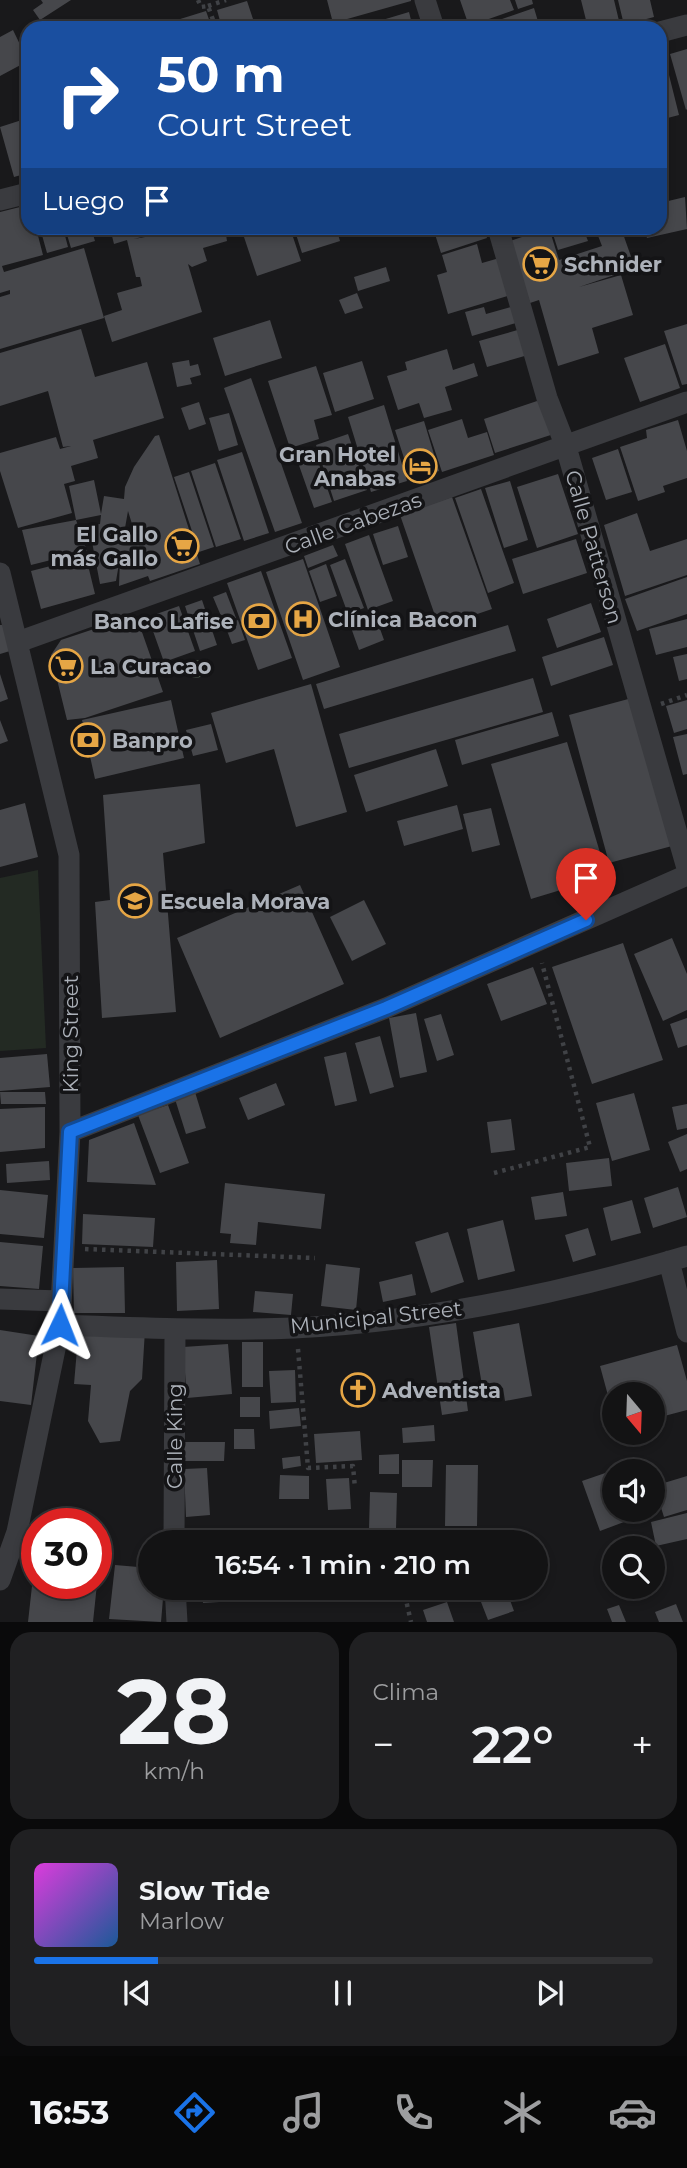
<!DOCTYPE html>
<html lang="es">
<head>
<meta charset="utf-8">
<style>
  body { margin:0; font-family:Montserrat,sans-serif; background:#202022; color:#f1f3f6; height:100vh; display:flex; flex-direction:column; font-size:26px; white-space:nowrap }
  * { box-sizing:border-box; margin:0 }
  p { font-size:23px; color:#9d9ea0 }
  .icon { flex:none; width:38px; height:38px; fill:none; stroke:currentColor; stroke-width:2; stroke-linecap:round; stroke-linejoin:round }
  .map { position:relative; height:1622px; overflow:hidden }
  .side { display:flex; flex-direction:column; gap:10px; padding:10px; background:#0a0a0b; flex:1 }
  .side>* { flex:none }
  .guide { position:absolute; left:21px; top:21px; width:646px; height:214px; border-radius:21px; box-shadow:0 4px 10px #0003,0 0 0 2px #323234; background:#1a4fa0; color:#fff; overflow:hidden }
  .needle { width:46px; rotate:161deg }
  .tools { position:absolute; left:602px; top:1382px; display:grid; gap:14px }
  .tools a { display:grid; place-items:center; width:63px; height:63px; border-radius:50%; background:#131314; box-shadow:0 4px 10px #0003,0 0 0 2px #323234; font-size:35px }
  .speed { position:absolute; left:21px; top:1508px; display:flex; gap:14px; font-size:35px; font-weight:700; text-align:center }
  .speed>* { display:grid; place-content:center; width:91px; height:91px; border-radius:50%; background:#131314; box-shadow:0 4px 10px #0003,0 0 0 2px #323234; line-height:1 }
  .speed .limit { border:10px solid #d22; background:#fff; color:#111 }
  .pin { position:absolute; display:grid; place-items:center; width:60px; height:60px; color:#fff; margin:-72px -30px; border-radius:50% 50% 50% 0; rotate:-45deg; box-shadow:0 0 7px #0007 }
  .pin .icon { rotate:45deg }
  .me { position:absolute; width:77px; margin:-38px; rotate:2deg; stroke-linejoin:round; filter:drop-shadow(0 0 5px #0008) }
  .turn { display:flex; align-items:center; gap:24px; height:147px; padding:0 21px; font-size:32px }
  .turn .icon { width:91px; height:91px; stroke-width:2.5 }
  .turn b { display:block; font-size:49px; line-height:60px }
  .then { display:flex; align-items:center; height:66px; padding:0 21px; background:#0003; gap:14px; font-size:26px }
  .big { font-size:52px; font-weight:600; line-height:1.1 }
  .side .tile { flex:1; display:flex; flex-direction:column; justify-content:center; gap:10px; min-width:0; padding:0 24px; border-radius:21px; background:#202022 }
  .side .dial { align-items:center; gap:0 }
  .dial b { font-size:91px; line-height:1 }
  .song { display:flex; align-items:center; gap:21px }
  .cover { width:84px; height:84px; border-radius:10px; background:linear-gradient(135deg,hsl(300 70% 55%),hsl(210 70% 35%)) }
  .played { height:7px; border-radius:4px; background:linear-gradient(90deg,#1a73e8 20%,#323234 20%) }
  .keys { display:flex; justify-content:space-around; direction:ltr }
  .heat { display:flex; justify-content:space-between; align-items:center; font-size:38px; direction:ltr }
  .side .tiles { flex:1; display:grid; gap:10px; grid-template-columns:1fr 1fr }
  .tile:last-child { grid-column:span 2 }
  .trip { position:absolute; left:138px; top:1530px; width:410px; height:70px; border-radius:35px; background:#131314; box-shadow:0 4px 10px #0003,0 0 0 2px #323234; font-weight:600; line-height:70px; text-align:center }
  .tab-bar { display:flex; height:112px; justify-content:space-around; align-items:center; background:#080808; color:#9d9ea0 }
  .tab-bar .icon { width:49px; height:49px }
  .tab-bar .current { color:#1a73e8 }
  .tab-bar b { font-size:32px; color:#f1f3f6 }
  .map>svg:first-child { display:block }
  .green { fill:#232a23 }
  .building { fill:#46474b; fill-rule:evenodd }
  .lines { fill:none; stroke-linecap:round; stroke-linejoin:round }
  .path { stroke:#404246; stroke-width:4.5; stroke-dasharray:3.5 5; stroke-linecap:butt }
  .minor { stroke:#3a3b3f; stroke-width:21 }
  .tree { fill:#546555 }
  .route-casing { stroke:#114b97; stroke-width:18 }
  .route { stroke:#1a73e8; stroke-width:12 }
  .labels { text-anchor:middle; dominant-baseline:central; stroke-width:7; stroke-linejoin:round; paint-order:stroke }
  .poi-label { font-size:21px; font-weight:bold; fill:#acb1b9; stroke:#141416; text-anchor:start }
  .street-label { font-size:21px; fill:#acb1b9; stroke:#141416 }
</style>
</head>
<body>
<div class="map">
<svg width="687" height="1622" viewBox="0 0 687 1622">
  <rect width="100%" height="100%" fill="#19191b"/>
  <path class="green" d="M38,870L46,1048L0,1051V878Z"/>
  <path class="building" d="M41,0H71L40,20L33,10L43,3Z
    M327,0H411V1L333,23Z
    M460,0H510L514,10L469,26Z
    M515,0H532L533,4L518,9Z
    M581,0H614L620,25L588,28Z
    M618,0H650L654,17L624,25Z
    M247,1L256,28H222L217,10Z
    M534,8L540,28H476Z
    M206,11L212,28H179L177,20Z
    M409,12L413,28H381L379,21Z
    M13,30L28,61L0,76V37Z
    M687,49V109L686,110L670,54Z
    M665,59L679,115L660,120V61Z
    M28,118V173L14,177L0,127Z
    M685,197L687,229L647,238L644,228H660V203Z
    M28,205V228H36L43,255L2,266L4,272L84,248L104,318L0,349V297L10,294V290L0,293V212Z
    M40,228H63L68,247L47,253Z
    M65,228H91L95,241L71,248Z
    M110,228H163L164,231L134,239L184,230V228H225L227,241L203,248L207,261L192,267L188,264L202,312L112,342L104,316L122,310L117,293L142,286L140,277H136L127,240L114,244Z
    M261,228H290L301,261L257,276L243,234Z
    M294,228H336L340,241L302,253Z
    M433,228H484L487,238L441,253Z
    M549,228L559,260L602,246L595,228H621L635,268L579,287L621,275L633,315L592,328L599,353L558,366L539,300L530,303L510,241Z
    M551,228H583L588,241L558,250Z
    M477,244L482,263L503,257L514,294L448,314L437,275L447,272L442,255Z
    M386,267L390,281L358,291L354,277Z
    M357,293L363,308L345,314L339,300Z
    M484,307L486,314L511,307L516,323L472,336L465,312Z
    M270,320L282,358L225,376L213,338Z
    M687,324V384L682,385L664,331Z
    M81,329L95,377L147,362L164,418L93,440L98,458L71,466L75,481L64,484L72,513L18,528L0,471V453L56,437L60,449L71,446L63,447L48,391L0,406V353Z
    M521,329L528,355L487,367L479,341Z
    M665,344L680,388L640,402L624,358Z
    M447,349L453,370L474,363L478,376L445,387L452,410L424,418L419,403L398,410L387,376L407,370L405,362Z
    M189,360L190,366L198,364L201,375L190,378L192,384L177,387L172,363Z
    M362,361L374,399L335,412L323,373Z
    M316,366L332,415L314,420L319,439L290,448L268,381Z
    M251,378L302,523L275,532L224,388Z
    M546,398L557,433L495,453L484,419Z
    M199,402L206,424L189,430L181,408Z
    M384,405L407,481L371,492L348,417Z
    M229,413L238,445L219,451L209,418Z
    M462,419L468,438L487,432L494,455L442,472L428,430Z
    M678,420L687,451V478L663,486L665,492L638,501L620,447L647,438L646,430Z
    M424,421L439,471L411,480L395,430Z
    M348,434L367,490L334,501L316,445Z
    M159,435L200,564L150,581L148,576L119,586L120,558L116,581L100,584L89,526L100,524L101,515L76,520L69,486L94,480L101,514L104,496L124,499L125,487L134,467L155,436ZM128,511L137,540L122,545Z
    M313,447L332,502L314,508L295,454Z
    M618,449L632,492L606,500L592,458Z
    M242,452L269,533L244,541L217,460Z
    M215,463L241,539L216,547L191,471Z
    M189,472L214,547L199,552L174,477Z
    M558,474L578,534L537,548L517,487Z
    M510,481L528,540L504,548L485,488Z
    M481,489L514,583L488,593L455,498Z
    M452,497L492,609L439,627L400,515Z
    M637,513L650,551L687,539V575L625,596L604,525Z
    M76,520L87,551L31,565L22,530Z
    M398,526L408,557L383,565L373,534Z
    M369,535L393,601L368,610L345,544Z
    M576,539L587,573L523,594L512,559Z
    M333,545L338,556L308,568L304,556Z
    M86,557L95,594L41,609L31,571Z
    M303,559L340,667L303,680L266,572Z
    M345,559L364,608L348,614L330,565Z
    M326,564L337,596L320,602L309,571Z
    M261,571L292,658L258,670L227,583Z
    M687,577V614L637,631L625,599Z
    M226,592L236,618L224,623L213,597Z
    M202,600L217,645L200,651L185,606Z
    M591,603L601,632L557,648L547,619Z
    M179,606L195,651L164,662L148,617Z
    M374,612L384,640L359,650L349,622Z
    M136,615L163,692L85,718L67,720L51,655L61,640Z
    M687,619V647L656,655L649,629Z
    M238,620L245,640L232,644L225,625Z
    M0,625H3L10,651L0,654Z
    M508,625L516,651L324,709L316,684Z
    M604,637L613,665L551,686L542,657Z
    M687,654V679L679,681L673,657Z
    M0,674L8,699L0,702Z
    M533,678L543,712L349,768L339,734Z
    M311,684L347,812L296,827L274,749L226,763L211,713Z
    M632,698L672,846L609,863L569,715Z
    M171,700L184,758L95,779L82,720Z
    M687,700V729L674,733L666,706Z
    M552,712L559,736L462,765L455,740Z
    M0,720L8,741L0,744Z
    M211,724L218,750L193,756L186,730Z
    M687,734V774L683,775L673,737Z
    M567,742L607,876L531,899L491,764Z
    M436,749L448,786L366,812L354,775Z
    M200,784L205,843L163,853L176,1012L102,1018L95,902L110,900L103,795Z
    M25,803L38,857L0,867V810Z
    M457,805L463,829L404,846L397,821Z
    M491,808L500,845L472,852L463,814Z
    M300,885L344,984L220,1038L177,938Z
    M364,900L386,944L352,961L330,917Z
    M672,938L687,974V1010L663,1021L634,954Z
    M623,943L663,1060L592,1084L552,967Z
    M533,967L547,1004L501,1021L487,984Z
    M416,1013L427,1072L400,1078L389,1018Z
    M441,1014L454,1055L437,1061L424,1019Z
    M687,1018V1045L678,1048L670,1024Z
    M380,1036L394,1087L370,1094L355,1043Z
    M346,1052L357,1101L335,1106L324,1057Z
    M47,1054L50,1087L0,1091V1058Z
    M276,1083L285,1105L248,1120L239,1098Z
    M0,1092H45L46,1104H1Z
    M195,1092L206,1128L186,1134L175,1099Z
    M634,1093L650,1150L612,1161L596,1103Z
    M687,1104V1128L677,1130L672,1107Z
    M168,1105L189,1163L160,1173L138,1115Z
    M45,1107V1148L0,1152V1109Z
    M511,1119L515,1150L491,1153L487,1122Z
    M134,1123L156,1185L87,1182L89,1140Z
    M687,1134V1169L680,1172L668,1142Z
    M609,1158L612,1186L569,1191L566,1163Z
    M49,1161L50,1180L7,1183L6,1164Z
    M225,1183L325,1194L321,1229L258,1222L256,1245L230,1243L231,1234L220,1233Z
    M678,1187L687,1217L653,1228L644,1198Z
    M0,1190L48,1195L44,1238L0,1234Z
    M563,1192L567,1216L535,1220L531,1197Z
    M632,1200L641,1233L611,1241L603,1208Z
    M83,1214L155,1218L153,1247L82,1244Z
    M503,1220L515,1271L478,1280L467,1229Z
    M588,1228L596,1255L573,1262L565,1235Z
    M448,1232L464,1282L431,1293L415,1242Z
    M0,1242L43,1246L39,1289L0,1286Z
    M217,1260L219,1309L177,1311L176,1262Z
    M326,1264L360,1268L356,1310L321,1306Z
    M124,1267L125,1313H74L73,1268Z
    M412,1274L416,1295L383,1302L379,1282Z
    M255,1291L293,1294L291,1315L253,1312Z
    M456,1323L468,1411L442,1415L429,1327Z
    M519,1323L532,1396L505,1401L503,1388L483,1391L473,1332Z
    M79,1326L145,1330L142,1379L130,1391L120,1441L100,1443L88,1421L91,1385L74,1384Z
    M0,1330L39,1336L31,1405L0,1401Z
    M242,1342H263V1387H242Z
    M228,1344L232,1394L187,1398L183,1347Z
    M677,1345L687,1381V1410L653,1419V1395H614L613,1414L600,1366Z
    M295,1370L296,1402L271,1403L269,1371Z
    M240,1397H260V1417H240Z
    M299,1408L301,1426L270,1429L269,1411Z
    M434,1425L435,1441L403,1443L402,1428Z
    M234,1429H254L255,1449H234Z
    M360,1431L362,1460L316,1463L314,1434Z
    M183,1442H225L224,1461H183Z
    M399,1454V1474H379V1455Z
    M300,1456L301,1466L283,1469L282,1458Z
    M402,1460H433L432,1487H402Z
    M446,1465H478L477,1526H445Z
    M207,1468L210,1515L186,1517L184,1469Z
    M614,1470V1510H629L632,1519L600,1531L582,1481Z
    M280,1475L309,1476V1499H279Z
    M687,1476V1510L664,1517L654,1486Z
    M349,1478L351,1509L328,1510L326,1479Z
    M370,1492L397,1493L396,1529H369Z
    M687,1513V1539L656,1546L651,1522Z
    M115,1565L150,1568V1587H164L161,1622L109,1619Z
    M33,1577L37,1578V1584H97L93,1622H28Z
    M202,1587H251L252,1600L203,1603Z
    M507,1592L514,1611L488,1620L481,1602Z
    M447,1602L454,1622H427L423,1610Z
    M676,1604L683,1622H659L655,1612Z
    M619,1605L626,1622H612L607,1609Z"/>
  <g class="lines">
    <path class="path" d="M198,0L201,7L208,6L216,28
      M208,6L226,0
      M661,704L687,695
      M494,1173L590,1147L542,963
      M85,1249L315,1258
      M298,1349L308,1468L353,1466L355,1488
      M403,1587L411,1622"/>
    <path class="minor" d="M425,0L434,28
      M660,32L687,25
      M0,200L28,193
      M498,228L547,398L566,447L687,868
      M0,573L69,855L70,1132L60,1325L17,1532L0,1580
      M18,642L687,402
      M70,1132L386,1008L687,875
      M669,1261L687,1332
      M0,1299L60,1301
      M60,1325C138,1328 216,1331 294,1328C424,1322 562,1293 687,1256
      M174,1542L175,1330
      M175,1587L177,1622"/>
  </g>
  <circle class="tree" cx="196" cy="669" r="9"/>
  <g class="lines">
    <defs>
      <path id="route" d="M60,1325L70,1132L386,1008L586,920"/>
    </defs>
    <use href="#route" class="route-casing"/>
    <use href="#route" class="route"/>
  </g>
  <defs>
    <symbol id="supermarket-ring" viewBox="-11 -11 22 22"><circle r="9.5" fill="#141416" stroke="#e6a645" stroke-width="1.5"/><path d="M-6-5.5h2.5l.6 2H6L4.5 2H-2.5L-4.4-4H-6ZM-1.5 3.2a1.3 1.3 0 1 0 .1 0ZM3 3.2a1.3 1.3 0 1 0 .1 0Z" fill="#e6a645"/></symbol>
    <symbol id="hotel-ring" viewBox="-11 -11 22 22"><circle r="9.5" fill="#141416" stroke="#e6a645" stroke-width="1.5"/><path d="M-6-4.5h1.5V1H6V5H4.5V3h-9V5H-6ZM-4 0a1.8 1.8 0 1 1 3.6 0ZM.5 0V-2.5h3Q6-2.5 6 0Z" fill="#e6a645"/></symbol>
    <symbol id="hospital-ring" viewBox="-11 -11 22 22"><circle r="9.5" fill="#141416" stroke="#e6a645" stroke-width="1.5"/><path d="M-5-5h3v3.5h4V-5h3V5h-3V1.5h-4V5h-3Z" fill="#e6a645"/></symbol>
    <symbol id="bank-ring" viewBox="-11 -11 22 22"><circle r="9.5" fill="#141416" stroke="#e6a645" stroke-width="1.5"/><path d="M-6-4H6V4H-6ZM0-2.3a2.3 2.3 0 1 0 0 4.6a2.3 2.3 0 1 0 0-4.6Z" fill="#e6a645"/></symbol>
    <symbol id="school-ring" viewBox="-11 -11 22 22"><circle r="9.5" fill="#141416" stroke="#e6a645" stroke-width="1.5"/><path d="M0-5L7-2L0 1L-7-2ZM-4 1L0 2.5L4 1V4Q0 6-4 4Z" fill="#e6a645"/></symbol>
    <symbol id="church-ring" viewBox="-11 -11 22 22"><circle r="9.5" fill="#141416" stroke="#e6a645" stroke-width="1.5"/><path d="M-1.2-6h2.4v3.5h3.3v2.4h-3.3V6h-2.4V-.1h-3.3v-2.4h3.3Z" fill="#e6a645"/></symbol>
  </defs>
  <g fill-rule="evenodd">
    <use href="#supermarket-ring" x="521" y="245" width="38" height="38"/>
    <use href="#hotel-ring" x="401" y="447" width="38" height="38"/>
    <use href="#supermarket-ring" x="163" y="527" width="38" height="38"/>
    <use href="#hospital-ring" x="284" y="600" width="38" height="38"/>
    <use href="#bank-ring" x="240" y="602" width="38" height="38"/>
    <use href="#supermarket-ring" x="47" y="647" width="38" height="38"/>
    <use href="#bank-ring" x="69" y="721" width="38" height="38"/>
    <use href="#school-ring" x="116" y="882" width="38" height="38"/>
    <use href="#church-ring" x="339" y="1371" width="38" height="38"/>
  </g>
  <g class="labels">
    <g class="poi-label">
      <text x="564" y="264">Schnider</text>
      <text x="396" y="454" text-anchor="end">Gran Hotel<tspan x="396" dy="24">Anabas</tspan></text>
      <text x="158" y="534" text-anchor="end">El Gallo<tspan x="158" dy="24">más Gallo</tspan></text>
      <text x="328" y="619">Clínica Bacon</text>
      <text x="234" y="621" text-anchor="end">Banco Lafise</text>
      <text x="90" y="666">La Curacao</text>
      <text x="112" y="740">Banpro</text>
      <text x="160" y="901">Escuela Morava</text>
      <text x="382" y="1390">Adventista</text>
    </g>
    <g class="street-label">
      <text transform="translate(353 523) rotate(-20)">Calle Cabezas</text>
      <text transform="translate(594 547) rotate(74)">Calle Patterson</text>
      <text transform="translate(70 1034) rotate(-90)">King Street</text>
      <text transform="translate(376 1317) rotate(-6)">Municipal Street</text>
      <text transform="translate(174 1436) rotate(-90)">Calle King</text>
    </g>
  </g>
</svg>
<div class="tools">
<a><svg class="needle" viewBox="-14 -14 28 28"><path d="M0-13l5 13h-10z" fill="#e53935"/><path d="M0 13l5-13h-10z" fill="#9d9ea0"/></svg></a>
<a><svg class="icon" aria-label="sound" viewBox="0 0 24 24"><path d="M4 9h4l5-4v14l-5-4H4zM17 9q2 3 0 6"/></svg></a>
<a><svg class="icon" aria-label="search" viewBox="0 0 24 24"><circle cx="10" cy="10" r="6"/><path d="M15 15l6 6"/></svg></a>
</div>
<div class="speed"><div class="limit">30</div></div>
<div class="pin" style="left:586px;top:920px;background:#d93025"><svg class="icon" aria-label="arrive" viewBox="0 0 24 24"><path d="M6 21V4h12l-3 4 3 4H6"/></svg></div>
<svg class="me" style="left:60px;top:1325px" viewBox="-20 -20 40 40"><path d="M0-17L14 15 0 8-14 15z" fill="#1a73e8" stroke="#fff" stroke-width="4"/></svg>
<div class="trip">16:54 · 1 min · 210 m</div>
<div class="guide">
<div class="turn"><svg class="icon" aria-label="right" viewBox="0 0 24 24"><path d="M7 20v-9h11M14 6l5 5-5 5"/></svg><div><b>50 m</b>Court Street</div></div>
<div class="then">Luego<svg class="icon" aria-label="arrive" viewBox="0 0 24 24"><path d="M6 21V4h12l-3 4 3 4H6"/></svg></div>
</div>
</div>
<section class="side">
<div class="tiles">
<div class="tile dial"><b>28</b><p>km/h</p></div>
<div class="tile"><p>Clima</p>
<div class="heat"><a>−</a><b class="big">22°</b><a>+</a></div>
</div>
<div class="tile">
<div class="song"><i class="cover"></i><div><b>Slow Tide</b><p>Marlow</p></div></div>
<div class="played"></div>
<div class="keys"><svg class="icon" aria-label="previous" viewBox="0 0 24 24"><path d="M18 5L8 12l10 7zM5 5v14"/></svg><svg class="icon" aria-label="pause" viewBox="0 0 24 24"><path d="M8 5v14M16 5v14"/></svg><svg class="icon" aria-label="next" viewBox="0 0 24 24"><path d="M6 5l10 7-10 7zM19 5v14"/></svg></div>
</div>
</div>
</section>
<nav class="tab-bar">
<b>16:53</b>
<svg class="icon current" aria-label="directions" viewBox="0 0 24 24"><path d="M12 3l9 9-9 9-9-9zM9 14v-3h6M13 9l2 2-2 2"/></svg>
<svg class="icon" aria-label="music" viewBox="0 0 24 24"><path d="M9 18V5l10-2v13"/><circle cx="6" cy="18" r="3"/><circle cx="16" cy="16" r="3"/></svg>
<svg class="icon" aria-label="phone" viewBox="0 0 24 24"><path d="M5 4h4l2 5-3 2q2 4 5 5l2-3 5 2v4C11 20 4 13 5 4z"/></svg>
<svg class="icon" aria-label="climate" viewBox="0 0 24 24"><path d="M12 3v18M4 7l16 10M4 17L20 7"/></svg>
<svg class="icon" aria-label="car" viewBox="0 0 24 24"><path d="M5 17H2v-5l4-1 3-4h7l3 4 3 1v5h-3M9 17h6M6 11h13"/><circle cx="7" cy="17" r="2"/><circle cx="17" cy="17" r="2"/></svg>
</nav>
</body>
</html>
